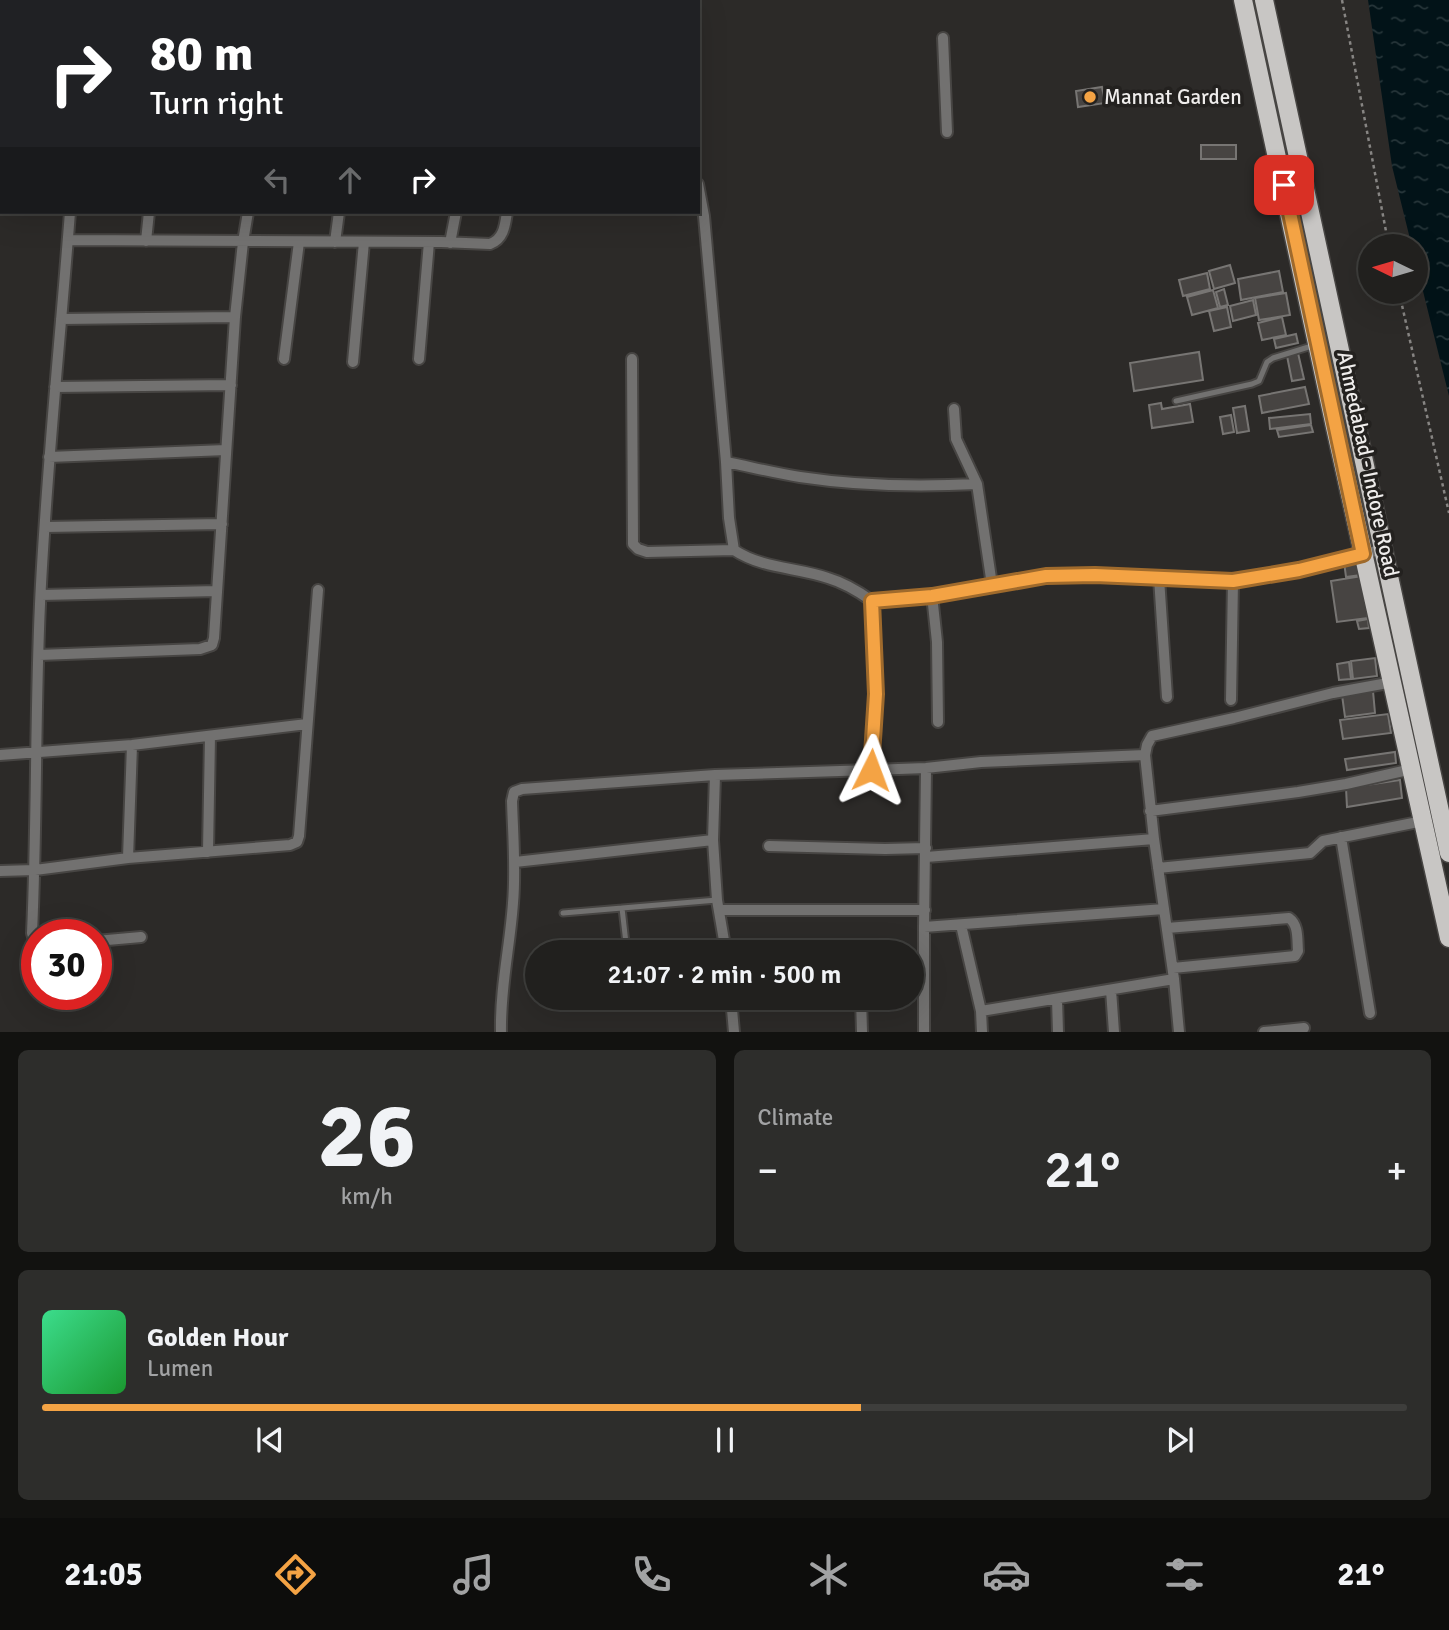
<!DOCTYPE html>
<html lang="en">
<head>
<meta charset="utf-8">
<style>
  body { margin:0; font-family:Signika,sans-serif; background:#2d2d2b; color:#f1f3f6; height:100vh; display:flex; flex-direction:column; font-size:26px; white-space:nowrap }
  * { box-sizing:border-box; margin:0 }
  p { font-size:23px; color:#a2a3a4 }
  .icon { flex:none; width:38px; height:38px; fill:none; stroke:currentColor; stroke-width:2; stroke-linecap:round; stroke-linejoin:round }
  .map { position:relative; height:1032px; overflow:hidden }
  .drawer { display:flex; flex-direction:column; gap:18px; padding:18px; background:#121210; flex:1 }
  .drawer>* { flex:none }
  .guide { position:absolute; left:0px; top:0px; width:700px; height:214px; box-shadow:0 7px 28px #0002,0 0 0 2px #3e3e3c; background:#202124; color:#fff; overflow:hidden }
  .needle { width:46px; rotate:275deg }
  .controls { position:absolute; left:1358px; top:234px; display:grid; gap:14px }
  .controls a { display:grid; place-items:center; width:70px; height:70px; border-radius:50%; background:#21201e; box-shadow:0 7px 28px #0002,0 0 0 2px #3e3e3c; font-size:35px }
  .speed { position:absolute; left:21px; top:919px; display:flex; gap:14px; font-size:35px; font-weight:700; text-align:center }
  .speed>* { display:grid; place-content:center; width:91px; height:91px; border-radius:50%; background:#21201e; box-shadow:0 7px 28px #0002,0 0 0 2px #3e3e3c; line-height:1 }
  .speed .limit { border:10px solid #d22; background:#fff; color:#111 }
  .pin { position:absolute; display:grid; place-items:center; width:60px; height:60px; color:#fff; margin:-30px; border-radius:14px; box-shadow:0 4px 10px #0006 }
  .me { position:absolute; width:77px; margin:-38px; rotate:3deg; stroke-linejoin:round; filter:drop-shadow(0 0 5px #0008) }
  .turn { display:flex; align-items:center; gap:24px; height:147px; padding:0 35px; font-size:32px }
  .turn .icon { width:91px; height:91px; stroke-width:2.5 }
  .turn b { display:block; font-size:49px; line-height:60px }
  .lanes { display:flex; align-items:center; height:66px; padding:0 35px; background:#0003; justify-content:center; gap:35px; direction:ltr }
  .lanes .off { opacity:.35 }
  .big { font-size:52px; font-weight:600; line-height:1.1 }
  .drawer .widget { flex:1; display:flex; flex-direction:column; justify-content:center; gap:10px; min-width:0; padding:0 24px; border-radius:10px; background:#2d2d2b }
  .drawer .dial { align-items:center; gap:0 }
  .dial b { font-size:91px; line-height:1 }
  .song { display:flex; align-items:center; gap:21px }
  .cover { width:84px; height:84px; border-radius:10px; background:linear-gradient(135deg,hsl(150 70% 55%),hsl(130 70% 35%)) }
  .played { height:7px; border-radius:4px; background:linear-gradient(90deg,#f4a344 60%,#3e3e3c 60%) }
  .keys { display:flex; justify-content:space-around; direction:ltr }
  .heat { display:flex; justify-content:space-between; align-items:center; font-size:38px; direction:ltr }
  .drawer .tiles { flex:1; display:grid; gap:18px; grid-template-columns:1fr 1fr }
  .widget:last-child { grid-column:span 2 }
  .trip { position:absolute; left:525px; top:940px; width:399px; height:70px; border-radius:35px; background:#21201e; box-shadow:0 7px 28px #0002,0 0 0 2px #3e3e3c; font-weight:600; line-height:70px; text-align:center }
  .tabs { display:flex; height:112px; justify-content:space-around; align-items:center; background:#0d0d0c; color:#a2a3a4 }
  .tabs .icon { width:49px; height:49px }
  .tabs .active { color:#f4a344 }
  .tabs b { font-size:32px; color:#f1f3f6 }
  .map>svg:first-child { display:block }
  .water { fill:url(#water-ripples) }
  .building { fill:#474442; stroke:#777573; stroke-width:2 }
  .lines { fill:none; stroke-linecap:round; stroke-linejoin:round }
  .service-casing { stroke:#474543; stroke-width:9 }
  .minor-casing { stroke:#474543; stroke-width:14 }
  .trunk-casing { stroke:#474543; stroke-width:21 }
  .path { stroke:#878583; stroke-width:2.5; stroke-dasharray:3.5 3.5; stroke-linecap:butt }
  .service { stroke:#727170; stroke-width:5 }
  .minor { stroke:#727170; stroke-width:10 }
  .trunk { stroke:#c8c6c4; stroke-width:18 }
  .route-casing { stroke:#9f6a2c; stroke-width:18 }
  .route { stroke:#f4a344; stroke-width:12 }
  .poi-dot { fill:#f4a344; stroke:#23211f; stroke-width:2.5 }
  .labels { text-anchor:middle; dominant-baseline:central; stroke-width:7; stroke-linejoin:round; paint-order:stroke }
  .poi-label { font-size:21px; fill:#efedec; stroke:#23211f; text-anchor:start }
  .street-label { font-size:21px; fill:#efedec; stroke:#23211f }
</style>
</head>
<body>
<div class="map">
<svg width="1449" height="1032" viewBox="0 0 1449 1032">
  <defs>
    <pattern id="water-ripples" width="26" height="14" patternUnits="userSpaceOnUse" patternTransform="scale(1.75)"><rect width="26" height="14" fill="#021318"/><path d="M2 4q2-2 4 0t4 0M15 11q2-2 4 0t4 0" fill="none" stroke="#27363a"/></pattern>
  </defs>
  <rect width="100%" height="100%" fill="#2c2a28"/>
  <path class="water" d="M1368,0H1449V396L1416,263V247H1412L1392,166Z"/>
  <path class="building" d="M1102,87L1105,103L1078,107L1076,91Z
    M1201,145H1236V159H1201Z
    M1230,265L1235,283L1214,289L1209,271Z
    M1279,271L1283,292L1241,300L1238,279Z
    M1207,273L1210,289L1183,296L1179,280Z
    M1224,289L1228,305L1220,307L1216,292Z
    M1213,290L1218,308L1192,315L1187,297Z
    M1286,293L1290,315L1259,320L1255,298Z
    M1253,300L1256,315L1233,321L1230,306Z
    M1227,307L1231,327L1214,331L1209,311Z
    M1282,317L1286,335L1262,340L1258,323Z
    M1296,334L1298,343L1276,348L1274,339Z
    M1199,352L1203,380L1134,391L1130,363Z
    M1298,353L1304,379L1292,381L1287,356Z
    M1305,387L1309,404L1262,413L1259,396Z
    M1161,403L1162,409L1190,404L1193,422L1152,428L1149,405Z
    M1245,406L1249,431L1237,433L1233,408Z
    M1310,414L1311,424L1270,429L1269,418Z
    M1231,415L1234,432L1223,434L1220,417Z
    M1311,425L1313,432L1279,437L1277,430Z
    M1360,560L1361,575L1346,577L1344,562Z
    M1362,576L1368,618L1337,622L1331,581Z
    M1368,619L1369,628L1359,629L1357,621Z
    M1375,658L1377,676L1353,679L1351,661Z
    M1349,662L1351,679L1339,680L1337,664Z
    M1373,691L1375,713L1345,717L1342,695Z
    M1388,714L1391,733L1343,739L1340,720Z
    M1395,752L1396,763L1347,770L1345,759Z
    M1400,780L1402,798L1347,807L1346,788Z"/>
  <g class="lines">
    <defs>
      <path id="service" d="M1176,401L1252,384L1259,381L1267,362L1273,358L1315,345
        M622,908L627,952
        M563,913L717,900"/>
      <path id="minor" d="M141,0L151,2
        M632,0V2
        M101,2V0
        M372,2L373,0
        M471,2L472,0
        M943,38L947,132
        M0,56H2
        M0,132H2
        M698,184L704,216L726,462L729,518L734,550C763,569 796,567 828,578C845,583 858,591 872,601
        M68,240L441,242L490,244C504,239 505,225 507,212
        M146,241L149,212
        M335,242L339,212
        M450,243L456,212
        M61,319L235,317
        M284,359L299,242
        M419,359L429,242
        M632,359L633,544L638,549L647,552L734,550
        M353,362L364,242
        M55,387L231,385
        M954,409L956,439L977,484L992,585
        M49,457L226,450
        M726,462C751,467 775,473 800,477C859,486 918,487 977,484
        M45,527L222,524
        M1159,578L1167,697
        M41,595L217,591
        M932,595L937,642L938,722
        M39,655L200,649L212,645L214,638L235,317L243,242L248,212
        M1231,700L1233,581
        M0,755L132,745L307,724
        M1145,755L981,762L926,768L871,770L876,694L872,601L932,595L1046,575H1095L1233,581L1299,570L1384,549
        M926,768L924,927L1164,909
        M715,775L713,840L717,900L726,952
        M1150,811L1298,792L1346,784L1412,769
        M1341,837L1370,1013
        M1154,839L1145,755L1147,745L1152,736L1234,718L1333,693L1393,682
        M769,846L885,849L926,848
        M208,852L210,736
        M926,857L1154,839L1174,979L1179,1032
        M128,858L132,745
        M515,862L713,840
        M1158,868L1310,853L1323,841L1423,821
        M0,871L35,870L128,858L290,845L297,842L299,836L318,590
        M719,910H925
        M961,925L981,1011L1174,979
        M1167,928L1289,918C1299,925 1297,940 1298,951L1295,956L1173,968
        M96,941L141,937
        M37,943L34,940L32,933C37,824 35,714 40,604C46,473 60,343 70,212
        M1111,990L1114,1032
        M731,998L734,1032
        M861,998L862,1032
        M1057,999L1058,1032
        M981,1011L982,1032
        M501,1032C500,988 510,946 513,903C516,869 513,835 512,801L514,792L522,789L715,775L871,770
        M924,1032V927
        M1264,1032L1304,1028"/>
      <path id="trunk" d="M1243,0L1335,427L1449,938
        M1264,0L1449,853"/>
    </defs>
    <use href="#service" class="service-casing"/>
    <use href="#minor" class="minor-casing"/>
    <use href="#trunk" class="trunk-casing"/>
    <path class="path" d="M1342,0L1389,247
      M1399,292L1449,513"/>
    <use href="#service" class="service"/>
    <use href="#minor" class="minor"/>
    <use href="#trunk" class="trunk"/>
  </g>
  <g class="lines">
    <defs>
      <path id="route" d="M871,770L876,694L872,601L932,596L1046,576L1095,575L1233,581L1299,570L1363,554L1284,185"/>
    </defs>
    <use href="#route" class="route-casing"/>
    <use href="#route" class="route"/>
  </g>
  <circle class="poi-dot" cx="1090" cy="97" r="7"/>
  <g class="labels">
    <g class="poi-label">
      <text x="1104" y="97">Mannat Garden</text>
    </g>
    <g class="street-label">
      <text transform="translate(1368 464) rotate(78)">Ahmedabad - Indore Road</text>
    </g>
  </g>
</svg>
<div class="controls">
<a><svg class="needle" viewBox="-14 -14 28 28"><path d="M0-13l5 13h-10z" fill="#e53935"/><path d="M0 13l5-13h-10z" fill="#a2a3a4"/></svg></a>
</div>
<div class="speed"><div class="limit">30</div></div>
<div class="pin" style="left:1284px;top:185px;background:#d93025"><svg class="icon" aria-label="arrive" viewBox="0 0 24 24"><path d="M6 21V4h12l-3 4 3 4H6"/></svg></div>
<svg class="me" style="left:871px;top:770px" viewBox="-20 -20 40 40"><path d="M0-17L14 15 0 8-14 15z" fill="#f4a344" stroke="#fff" stroke-width="4"/></svg>
<div class="trip">21:07 · 2 min · 500 m</div>
<div class="guide">
<div class="turn"><svg class="icon" aria-label="right" viewBox="0 0 24 24"><path d="M7 20v-9h11M14 6l5 5-5 5"/></svg><div><b>80 m</b>Turn right</div></div>
<div class="lanes"><svg class="icon off" aria-label="left" viewBox="0 0 24 24"><path d="M17 20v-9H6M10 6l-5 5 5 5"/></svg><svg class="icon off" aria-label="ahead" viewBox="0 0 24 24"><path d="M12 20V5M6 11l6-6 6 6"/></svg><svg class="icon" aria-label="right" viewBox="0 0 24 24"><path d="M7 20v-9h11M14 6l5 5-5 5"/></svg></div>
</div>
</div>
<section class="drawer">
<div class="tiles">
<div class="widget dial"><b>26</b><p>km/h</p></div>
<div class="widget"><p>Climate</p>
<div class="heat"><a>−</a><b class="big">21°</b><a>+</a></div>
</div>
<div class="widget">
<div class="song"><i class="cover"></i><div><b>Golden Hour</b><p>Lumen</p></div></div>
<div class="played"></div>
<div class="keys"><svg class="icon" aria-label="previous" viewBox="0 0 24 24"><path d="M18 5L8 12l10 7zM5 5v14"/></svg><svg class="icon" aria-label="pause" viewBox="0 0 24 24"><path d="M8 5v14M16 5v14"/></svg><svg class="icon" aria-label="next" viewBox="0 0 24 24"><path d="M6 5l10 7-10 7zM19 5v14"/></svg></div>
</div>
</div>
</section>
<nav class="tabs">
<b>21:05</b>
<svg class="icon active" aria-label="directions" viewBox="0 0 24 24"><path d="M12 3l9 9-9 9-9-9zM9 14v-3h6M13 9l2 2-2 2"/></svg>
<svg class="icon" aria-label="music" viewBox="0 0 24 24"><path d="M9 18V5l10-2v13"/><circle cx="6" cy="18" r="3"/><circle cx="16" cy="16" r="3"/></svg>
<svg class="icon" aria-label="phone" viewBox="0 0 24 24"><path d="M5 4h4l2 5-3 2q2 4 5 5l2-3 5 2v4C11 20 4 13 5 4z"/></svg>
<svg class="icon" aria-label="climate" viewBox="0 0 24 24"><path d="M12 3v18M4 7l16 10M4 17L20 7"/></svg>
<svg class="icon" aria-label="car" viewBox="0 0 24 24"><path d="M5 17H2v-5l4-1 3-4h7l3 4 3 1v5h-3M9 17h6M6 11h13"/><circle cx="7" cy="17" r="2"/><circle cx="17" cy="17" r="2"/></svg>
<svg class="icon" aria-label="filters" viewBox="0 0 24 24"><path d="M4 7h16M4 17h16"/><circle cx="9" cy="7" r="2"/><circle cx="15" cy="17" r="2"/></svg>
<b>21°</b>
</nav>
</body>
</html>
